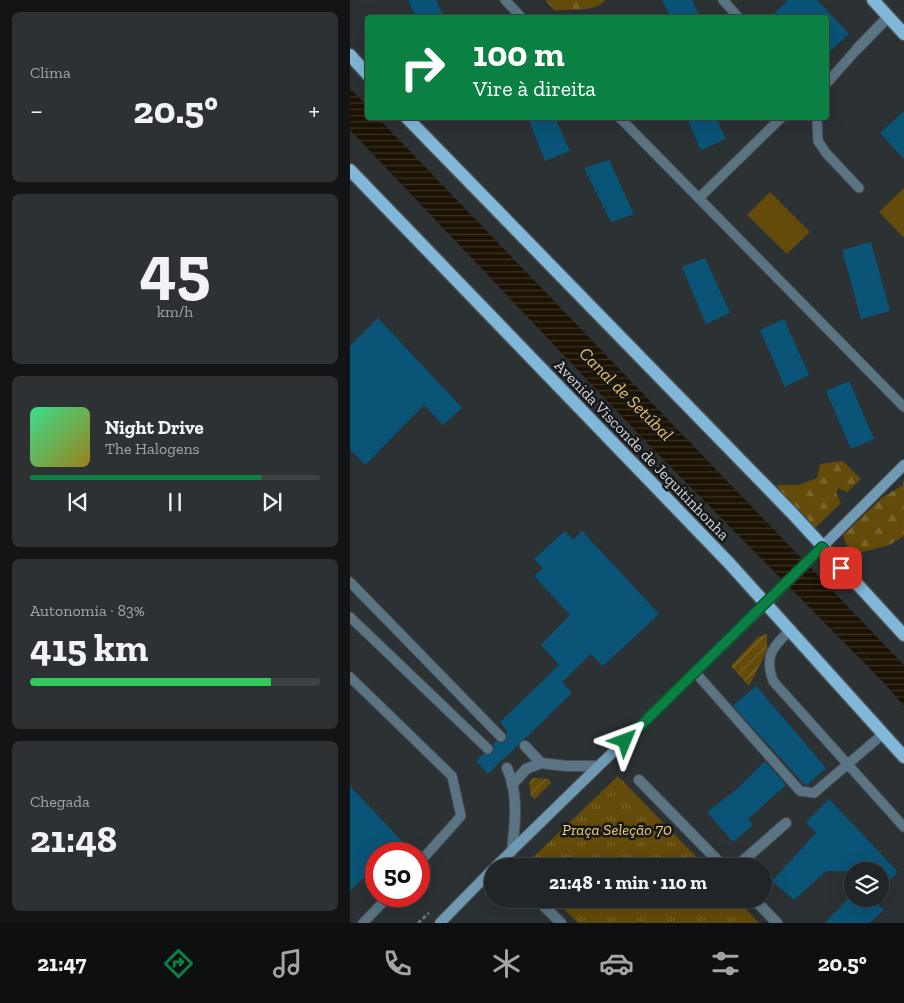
<!DOCTYPE html>
<html lang="pt">
<head>
<meta charset="utf-8">
<style>
  body { margin:0; font-family:"Zilla Slab",serif; background:#2d3133; color:#f1f3f6; height:100vh; display:flex; flex-direction:column; font-size:19px; white-space:nowrap }
  * { box-sizing:border-box; margin:0 }
  p { font-size:16px; color:#a2a5a7 }
  .icon { flex:none; width:28px; height:28px; fill:none; stroke:currentColor; stroke-width:2; stroke-linecap:round; stroke-linejoin:round }
  .map { position:relative; flex:1; overflow:hidden }
  .sheet { display:flex; flex-direction:column; gap:12px; padding:12px; background:#121415; width:350px }
  .sheet>* { flex:none }
  .hud { position:absolute; left:15px; top:15px; width:464px; height:105px; border-radius:5px; box-shadow:0 5px 20px #0002,0 0 0 1px #3e4244; background:#0b8043; color:#fff; overflow:hidden }
  .buttons { position:absolute; left:494px; top:862px; display:grid; gap:10px }
  .buttons a { display:grid; place-items:center; width:45px; height:45px; border-radius:50%; background:#212527; box-shadow:0 5px 20px #0002,0 0 0 1px #3e4244; font-size:25px }
  .speed { position:absolute; left:15px; top:842px; display:flex; gap:10px; font-size:25px; font-weight:700; text-align:center }
  .speed>* { display:grid; place-content:center; width:65px; height:65px; border-radius:50%; background:#212527; box-shadow:0 5px 20px #0002,0 0 0 1px #3e4244; line-height:1 }
  .speed .limit { border:8px solid #d22; background:#fff; color:#111 }
  .pin { position:absolute; display:grid; place-items:center; width:42px; height:42px; color:#fff; margin:-21px; border-radius:10px; box-shadow:0 2px 8px #0006 }
  .me { position:absolute; width:55px; margin:-28px; rotate:46deg; stroke-linejoin:round; filter:drop-shadow(0 0 4px #0008) }
  .turn { display:flex; align-items:center; gap:18px; height:105px; padding:0 25px; font-size:22px }
  .turn .icon { width:65px; height:65px; stroke-width:2.5 }
  .turn b { display:block; font-size:35px; line-height:42px }
  .big { font-size:38px; font-weight:700; line-height:1.1 }
  .sheet .card { flex:1; display:flex; flex-direction:column; justify-content:center; gap:8px; min-width:0; padding:0 18px; border-radius:8px; background:#2d3133 }
  .sheet .dial { align-items:center; gap:0 }
  .dial b { font-size:65px; line-height:1 }
  .song { display:flex; align-items:center; gap:15px }
  .cover { width:60px; height:60px; border-radius:8px; background:linear-gradient(135deg,hsl(150 70% 55%),hsl(50 70% 35%)) }
  .played { height:5px; border-radius:2px; background:linear-gradient(90deg,#0b8043 80%,#3e4244 80%) }
  .keys { display:flex; justify-content:space-around; direction:ltr }
  .heat { display:flex; justify-content:space-between; align-items:center; font-size:28px; direction:ltr }
  .charge { height:8px; border-radius:4px; background:linear-gradient(90deg,#34c759 83%,#3e4244 0) }
  .trip { position:absolute; left:134px; top:858px; width:288px; height:50px; border-radius:25px; background:#212527; box-shadow:0 5px 20px #0002,0 0 0 1px #3e4244; font-weight:700; line-height:50px; text-align:center }
  .tab-bar { display:flex; height:80px; justify-content:space-around; align-items:center; background:#0d0f10; color:#a2a5a7 }
  .tab-bar .icon { width:35px; height:35px }
  .tab-bar .selected { color:#0b8043 }
  .tab-bar b { font-size:22px; color:#f1f3f6 }
  main { display:flex; flex:1; min-height:0 }
  .map>svg:first-child { display:block }
  .grass { fill:#644b09 }
  .forest { fill:url(#forest-firs) }
  .park { fill:url(#park-tufts) }
  .garden { fill:url(#garden-furrows) }
  .water { fill:url(#water-rules) }
  .building { fill:#0a5477 }
  .lines { fill:none; stroke-linecap:round; stroke-linejoin:round }
  .lane-casing { stroke:#4a4f52; stroke-width:11 }
  .street-casing { stroke:#4a4f52; stroke-width:12 }
  .secondary-casing { stroke:#4a4f52; stroke-width:12 }
  .primary-casing { stroke:#4a4f52; stroke-width:15 }
  .path { stroke:#707477; stroke-width:3; stroke-dasharray:4 2.5; stroke-linecap:butt }
  .lane { stroke:#5a7484; stroke-width:9 }
  .street { stroke:#5a7484; stroke-width:10 }
  .secondary { stroke:#709ab3; stroke-width:10 }
  .primary { stroke:#81b7d8; stroke-width:12 }
  .route-casing { stroke:#07532c; stroke-width:12 }
  .route { stroke:#0b8043; stroke-width:9 }
  .labels { text-anchor:middle; dominant-baseline:central; stroke-width:5; stroke-linejoin:round; paint-order:stroke }
  .street-label { font-size:16px; fill:#d2d5d8; stroke:#16181a }
  .park-label { font-size:16px; font-style:italic; fill:#f7ce75; stroke:#16181a }
  .water-label { font-size:18px; font-style:italic; fill:#e7be66; stroke:#16181a }
</style>
</head>
<body>
<main>
<section class="sheet">
<div class="card"><p>Clima</p>
<div class="heat"><a>−</a><b class="big">20.5°</b><a>+</a></div>
</div>
<div class="card dial"><b>45</b><p>km/h</p></div>
<div class="card">
<div class="song"><i class="cover"></i><div><b>Night Drive</b><p>The Halogens</p></div></div>
<div class="played"></div>
<div class="keys"><svg class="icon" aria-label="previous" viewBox="0 0 24 24"><path d="M18 5L8 12l10 7zM5 5v14"/></svg><svg class="icon" aria-label="pause" viewBox="0 0 24 24"><path d="M8 5v14M16 5v14"/></svg><svg class="icon" aria-label="next" viewBox="0 0 24 24"><path d="M6 5l10 7-10 7zM19 5v14"/></svg></div>
</div>
<div class="card"><p>Autonomia · 83%</p><b class="big">415 km</b><div class="charge"></div></div>
<div class="card"><p>Chegada</p><b class="big">21:48</b></div>
</section>
<div class="map">
<svg width="554" height="923" viewBox="0 0 554 923">
  <defs>
    <pattern id="forest-firs" width="22" height="20" patternUnits="userSpaceOnUse" patternTransform="scale(1.25)"><rect width="22" height="20" fill="#644b09"/><path d="M5 1l3.5 6h-7zM16 11l3.5 6h-7z" fill="#79642c"/></pattern>
    <pattern id="park-tufts" width="24" height="20" patternUnits="userSpaceOnUse" patternTransform="scale(1.25)"><rect width="24" height="20" fill="#644b09"/><path d="M3 7l-1-3M5 7V3M7 7l1-3M15 17l-1-3M17 17v-4M19 17l1-3" fill="none" stroke="#79642c"/></pattern>
    <pattern id="garden-furrows" width="10" height="10" patternUnits="userSpaceOnUse" patternTransform="scale(1.25)"><rect width="10" height="10" fill="#644b09"/><path d="M-1 1l2-2M0 10L10 0M9 11l2-2" fill="none" stroke="#79642c"/></pattern>
    <pattern id="water-rules" width="6" height="5" patternUnits="userSpaceOnUse" patternTransform="scale(1.25)"><rect width="6" height="5" fill="#1b1202"/><path d="M0 2.5h6" fill="none" stroke="#3b3426"/></pattern>
  </defs>
  <rect width="100%" height="100%" fill="#2c3134"/>
  <path class="grass" d="M554,188V238L529,212Z
    M420,192L460,232L437,254L397,215Z"/>
  <path class="forest" d="M195,0H255C246,13 220,8 205,11Z
    M493,461L511,479L497,492L488,488L486,493L491,503L462,531L426,490L428,485H449L467,478L470,464Z
    M554,479V536L539,545L500,555L493,535L533,497L553,485Z"/>
  <path class="park" d="M268,776L355,866H175V865Z
    M204,899H386L409,923H228Z"/>
  <path class="garden" d="M417,634V651L399,686L381,666L408,637Z
    M183,778L199,779L201,783L185,799L181,796L179,783Z"/>
  <path class="water" d="M0,88L17,106L18,118H28L554,665V706L535,684L300,446L0,130Z"/>
  <path class="building" d="M58,0H86L94,18H66Z
    M312,0H342L350,18H321Z
    M438,0H467L499,34L476,55V18H419Z
    M554,111V159L530,133Z
    M178,118H205L220,151L195,161Z
    M337,118H366L376,139L351,150Z
    M259,160L284,214L261,222L234,168Z
    M521,242L540,311L511,319L492,250Z
    M355,258L380,313L356,324L332,267Z
    M28,318L112,408L93,425L74,405L15,465L0,449V346Z
    M434,319L459,375L435,387L410,330Z
    M499,381L524,439L501,449L476,391Z
    M215,531L223,540L232,531L309,614L253,666L241,654L212,682L222,693L138,774L126,761L134,753L142,754L144,750L143,745L146,741L152,743L156,741L157,731L150,722L209,665L191,645L220,615L184,576L193,568L184,559Z
    M406,686L476,768L456,786L383,706Z
    M415,761L436,785L398,819L403,825L383,842L357,812L386,790Z
    M0,786L52,841L39,854H26V866L0,891Z
    M479,799L548,872L530,890V871H476L444,900L422,881L466,833L456,822Z
    M498,899H523L534,910L520,923H475Z"/>
  <g class="lines">
    <defs>
      <path id="lane" d="M155,0L172,18
        M373,0L389,18
        M476,84L507,49
        M270,118L554,407
        M467,118L468,141L476,153L509,188
        M349,198L431,118
        M0,582L151,737
        M0,617L138,749
        M441,629C423,647 414,655 423,681L554,827
        M345,672L450,791L464,793L533,734
        M0,677L102,776L111,816L69,863
        M13,923L39,896"/>
      <path id="street" d="M507,49L538,17
        M175,746L191,763L216,766H248
        M157,768C169,794 165,823 162,851
        M289,780L373,866
        M162,785L176,769L191,763
        M387,866L436,823
        M187,899L211,923
        M404,899L427,923"/>
      <path id="secondary" d="M146,866L416,603L554,465
        M90,923L142,870"/>
      <path id="primary" d="M523,0L554,34
        M0,55L18,75
        M57,118L442,513L554,635
        M0,170L380,564L554,757"/>
    </defs>
    <use href="#lane" class="lane-casing"/>
    <use href="#street" class="street-casing"/>
    <use href="#secondary" class="secondary-casing"/>
    <use href="#primary" class="primary-casing"/>
    <path class="path" d="M68,923L79,913"/>
    <use href="#lane" class="lane"/>
    <use href="#street" class="street"/>
    <use href="#secondary" class="secondary"/>
    <use href="#primary" class="primary"/>
  </g>
  <g class="lines">
    <defs>
      <path id="route" d="M275,741L472,547L491,568"/>
    </defs>
    <use href="#route" class="route-casing"/>
    <use href="#route" class="route"/>
  </g>
  <g class="labels">
    <g class="street-label">
      <text transform="translate(292 450) rotate(46)">Avenida Visconde de Jequitinhonha</text>
    </g>
    <g class="park-label">
      <text x="267" y="829">Praça Seleção 70</text>
    </g>
    <g class="water-label">
      <text transform="translate(276 394) rotate(45)">Canal de Setúbal</text>
    </g>
  </g>
</svg>
<div class="buttons">
<a><svg class="icon" aria-label="layers" viewBox="0 0 24 24"><path d="M12 4l9 5-9 5-9-5zM3 14l9 5 9-5"/></svg></a>
</div>
<div class="speed"><div class="limit">50</div></div>
<div class="pin" style="left:491px;top:568px;background:#d93025"><svg class="icon" aria-label="arrive" viewBox="0 0 24 24"><path d="M6 21V4h12l-3 4 3 4H6"/></svg></div>
<svg class="me" style="left:275px;top:741px" viewBox="-20 -20 40 40"><path d="M0-17L14 15 0 8-14 15z" fill="#0b8043" stroke="#fff" stroke-width="4"/></svg>
<div class="trip">21:48 · 1 min · 110 m</div>
<div class="hud">
<div class="turn"><svg class="icon" aria-label="right" viewBox="0 0 24 24"><path d="M7 20v-9h11M14 6l5 5-5 5"/></svg><div><b>100 m</b>Vire à direita</div></div>
</div>
</div>
</main>
<nav class="tab-bar">
<b>21:47</b>
<svg class="icon selected" aria-label="directions" viewBox="0 0 24 24"><path d="M12 3l9 9-9 9-9-9zM9 14v-3h6M13 9l2 2-2 2"/></svg>
<svg class="icon" aria-label="music" viewBox="0 0 24 24"><path d="M9 18V5l10-2v13"/><circle cx="6" cy="18" r="3"/><circle cx="16" cy="16" r="3"/></svg>
<svg class="icon" aria-label="phone" viewBox="0 0 24 24"><path d="M5 4h4l2 5-3 2q2 4 5 5l2-3 5 2v4C11 20 4 13 5 4z"/></svg>
<svg class="icon" aria-label="climate" viewBox="0 0 24 24"><path d="M12 3v18M4 7l16 10M4 17L20 7"/></svg>
<svg class="icon" aria-label="car" viewBox="0 0 24 24"><path d="M5 17H2v-5l4-1 3-4h7l3 4 3 1v5h-3M9 17h6M6 11h13"/><circle cx="7" cy="17" r="2"/><circle cx="17" cy="17" r="2"/></svg>
<svg class="icon" aria-label="filters" viewBox="0 0 24 24"><path d="M4 7h16M4 17h16"/><circle cx="9" cy="7" r="2"/><circle cx="15" cy="17" r="2"/></svg>
<b>20.5°</b>
</nav>
</body>
</html>
